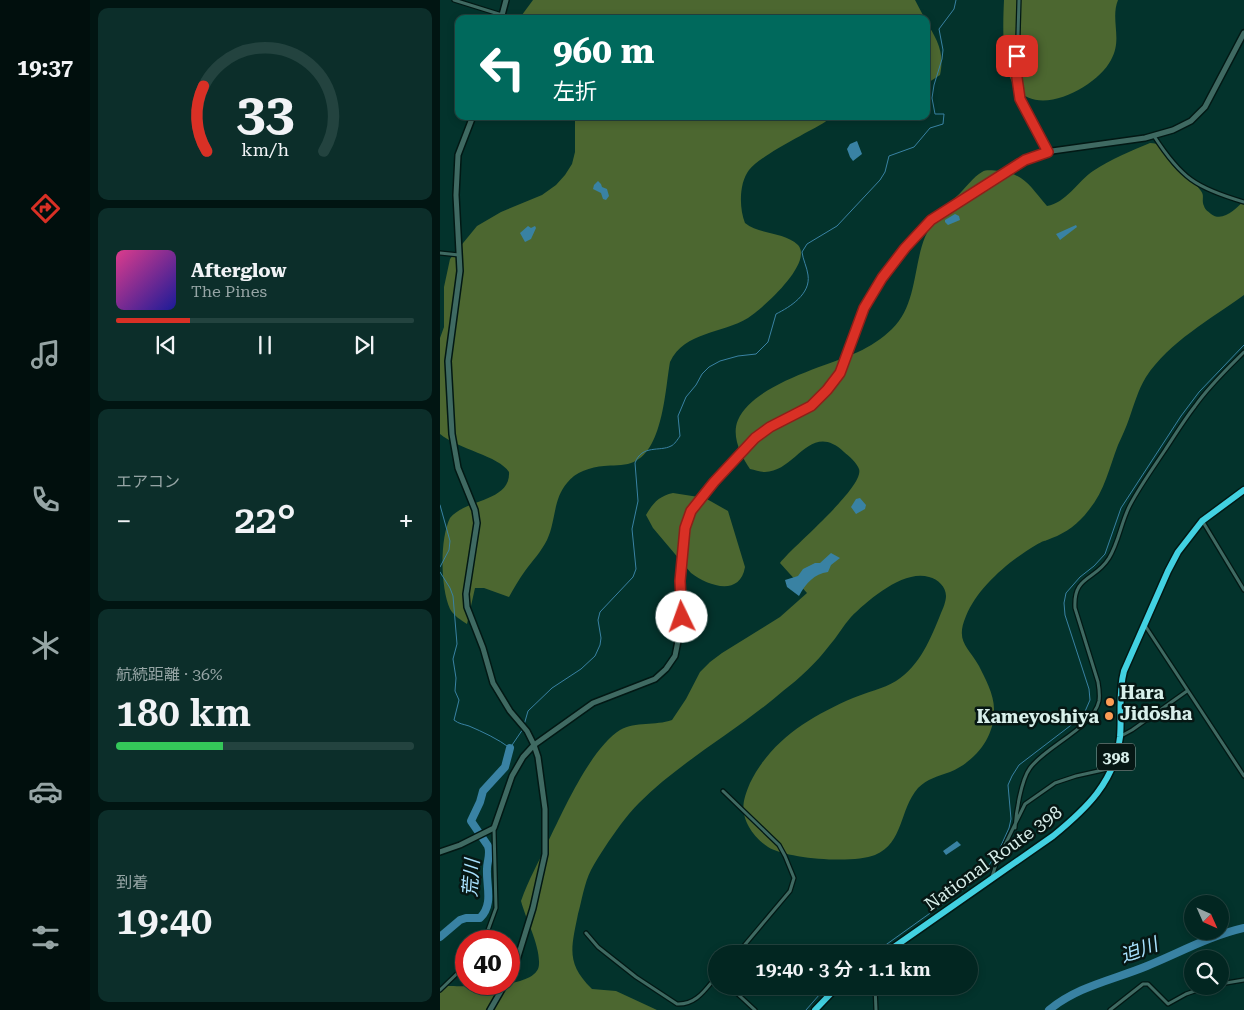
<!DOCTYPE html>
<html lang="ja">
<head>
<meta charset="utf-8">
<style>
  body { margin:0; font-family:"Roboto Serif","Noto Sans JP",serif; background:#0c2e2a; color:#f1f3f6; height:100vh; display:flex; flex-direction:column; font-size:19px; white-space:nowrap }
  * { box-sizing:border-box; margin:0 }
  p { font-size:16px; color:#96a5a5 }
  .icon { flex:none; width:28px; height:28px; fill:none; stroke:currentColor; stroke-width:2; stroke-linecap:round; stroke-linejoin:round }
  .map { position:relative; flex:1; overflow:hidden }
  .drawer { display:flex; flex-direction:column; gap:8px; padding:8px; background:#011512; width:350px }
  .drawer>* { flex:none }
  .banner { position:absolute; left:15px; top:15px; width:475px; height:105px; border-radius:10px; box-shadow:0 2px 8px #0003,0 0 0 1px #23433f; background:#00695c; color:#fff; overflow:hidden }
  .needle { width:32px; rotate:135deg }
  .controls { position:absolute; left:744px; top:895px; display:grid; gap:10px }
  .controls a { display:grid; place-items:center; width:45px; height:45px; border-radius:50%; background:#022621; box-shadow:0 2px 8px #0003,0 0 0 1px #23433f; font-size:25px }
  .speed { position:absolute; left:15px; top:930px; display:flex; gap:10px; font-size:25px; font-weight:700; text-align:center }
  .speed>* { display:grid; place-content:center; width:65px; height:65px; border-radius:50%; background:#022621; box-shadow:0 2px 8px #0003,0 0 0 1px #23433f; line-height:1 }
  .speed .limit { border:8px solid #d22; background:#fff; color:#111 }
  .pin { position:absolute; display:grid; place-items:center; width:42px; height:42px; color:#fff; margin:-21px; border-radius:10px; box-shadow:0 2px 8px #0006 }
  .me { position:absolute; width:55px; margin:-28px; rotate:357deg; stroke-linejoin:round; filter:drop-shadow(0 0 4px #0008) }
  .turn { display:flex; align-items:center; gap:18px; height:105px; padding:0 15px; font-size:22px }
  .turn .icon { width:65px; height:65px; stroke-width:2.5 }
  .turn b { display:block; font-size:35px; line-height:42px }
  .big { font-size:38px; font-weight:600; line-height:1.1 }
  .drawer .card { flex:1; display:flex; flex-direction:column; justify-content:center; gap:8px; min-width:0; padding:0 18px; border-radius:10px; background:#0c2e2a }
  .drawer .dial { align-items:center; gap:0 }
  .dial svg { height:130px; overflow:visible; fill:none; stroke:#23433f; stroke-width:7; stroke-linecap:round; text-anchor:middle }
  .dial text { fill:#f1f3f6; stroke:none }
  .song { display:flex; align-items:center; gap:15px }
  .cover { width:60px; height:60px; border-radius:8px; background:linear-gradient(135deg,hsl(330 70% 55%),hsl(240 70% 35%)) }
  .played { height:5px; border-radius:2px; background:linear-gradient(90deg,#d93025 25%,#23433f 25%) }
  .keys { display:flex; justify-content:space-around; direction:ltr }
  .heat { display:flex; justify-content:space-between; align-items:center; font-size:28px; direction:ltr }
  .charge { height:8px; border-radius:4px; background:linear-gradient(90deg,#34c759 36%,#23433f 0) }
  .trip { position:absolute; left:268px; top:945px; width:270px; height:50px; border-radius:25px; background:#022621; box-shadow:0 2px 8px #0003,0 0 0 1px #23433f; font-weight:600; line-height:50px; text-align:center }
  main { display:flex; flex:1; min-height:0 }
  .menu { display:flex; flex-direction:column; width:90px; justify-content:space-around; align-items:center; background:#010f0d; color:#96a5a5 }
  .menu .icon { width:35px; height:35px }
  .menu .active { color:#d93025 }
  .menu b { font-size:22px; color:#f1f3f6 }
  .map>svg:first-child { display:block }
  .forest { fill:#4c6730 }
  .water { fill:#3982a3 }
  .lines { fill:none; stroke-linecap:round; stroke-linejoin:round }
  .stream { stroke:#3982a3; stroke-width:1 }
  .river { stroke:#3982a3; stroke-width:8 }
  .street-casing { stroke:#021814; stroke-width:5.5 }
  .secondary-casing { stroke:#021814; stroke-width:8 }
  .highway-casing { stroke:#021814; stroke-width:9 }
  .street { stroke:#3f6a62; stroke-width:3 }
  .secondary { stroke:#3f6a62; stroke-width:5 }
  .highway { stroke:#42d1e1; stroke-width:6 }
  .route-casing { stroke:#8d1f18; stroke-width:12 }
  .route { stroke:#d93025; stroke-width:9 }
  .poi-dot { fill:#fd9d55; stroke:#061714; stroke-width:2 }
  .labels { text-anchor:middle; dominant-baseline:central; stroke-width:5; stroke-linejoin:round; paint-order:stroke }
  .shield { fill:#061714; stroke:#99aeaa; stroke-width:1 }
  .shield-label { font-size:16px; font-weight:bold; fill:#d8efea }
  .poi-label { font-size:18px; font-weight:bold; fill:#d8efea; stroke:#061714; text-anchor:start }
  .street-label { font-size:18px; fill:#d8efea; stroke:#061714 }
  .water-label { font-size:19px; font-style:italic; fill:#a9e2ff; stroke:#061714 }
</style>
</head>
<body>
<main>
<nav class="menu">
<b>19:37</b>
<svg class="icon active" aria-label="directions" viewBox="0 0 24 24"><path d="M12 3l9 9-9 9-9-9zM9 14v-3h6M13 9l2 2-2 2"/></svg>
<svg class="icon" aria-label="music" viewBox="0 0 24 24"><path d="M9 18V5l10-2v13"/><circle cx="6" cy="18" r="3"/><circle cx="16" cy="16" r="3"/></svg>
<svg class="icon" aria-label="phone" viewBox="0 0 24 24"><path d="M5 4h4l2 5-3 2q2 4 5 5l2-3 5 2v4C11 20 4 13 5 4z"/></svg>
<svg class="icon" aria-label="climate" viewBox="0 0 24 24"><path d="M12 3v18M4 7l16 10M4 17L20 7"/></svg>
<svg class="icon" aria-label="car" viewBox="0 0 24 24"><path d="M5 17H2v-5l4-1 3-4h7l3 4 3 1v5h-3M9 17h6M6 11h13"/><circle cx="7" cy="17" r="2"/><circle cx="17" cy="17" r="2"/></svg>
<svg class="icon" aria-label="filters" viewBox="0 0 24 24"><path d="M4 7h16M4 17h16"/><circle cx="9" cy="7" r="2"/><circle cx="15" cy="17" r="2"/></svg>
</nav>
<section class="drawer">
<div class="card dial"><svg viewBox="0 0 100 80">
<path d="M14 69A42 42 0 1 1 86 69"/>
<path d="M14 69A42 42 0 0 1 12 29" stroke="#d93025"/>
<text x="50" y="56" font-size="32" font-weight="700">33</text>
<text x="50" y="72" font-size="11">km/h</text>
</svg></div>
<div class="card">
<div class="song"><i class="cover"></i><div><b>Afterglow</b><p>The Pines</p></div></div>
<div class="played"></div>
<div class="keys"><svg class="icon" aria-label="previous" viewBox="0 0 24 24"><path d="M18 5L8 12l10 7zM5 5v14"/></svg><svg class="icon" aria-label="pause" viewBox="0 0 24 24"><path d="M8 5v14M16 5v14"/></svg><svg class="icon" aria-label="next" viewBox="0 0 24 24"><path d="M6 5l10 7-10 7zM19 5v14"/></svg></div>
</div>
<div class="card"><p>エアコン</p>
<div class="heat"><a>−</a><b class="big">22°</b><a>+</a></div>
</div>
<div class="card"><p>航続距離 · 36%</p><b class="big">180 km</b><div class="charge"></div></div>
<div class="card"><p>到着</p><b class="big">19:40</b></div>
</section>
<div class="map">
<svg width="804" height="1010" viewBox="0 0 804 1010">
  <rect width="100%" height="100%" fill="#03332c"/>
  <path class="forest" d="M93,0H475L485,19H79Z
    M564,0H678C670,20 683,39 671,60C657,87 598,119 575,87C561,67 563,23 564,0Z
    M486,21C497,40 505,52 500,75L486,84Z
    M135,116H391L385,122C367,133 321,155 309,170C299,183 299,208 305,223C320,235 345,232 358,245C374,263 322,309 308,318C282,334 245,331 230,362C225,390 223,453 191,463C183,466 172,465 164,466C151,467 135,472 127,483C113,499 116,521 107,540C101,552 93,560 85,571C79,579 74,588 69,597L44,588H35L27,624C21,620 14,616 10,609C0,586 0,538 10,518C25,499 71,502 69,472C59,456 18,449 0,434V338L4,327V287L10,259L37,226L61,212L102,195L116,185L125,175L132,164L135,152Z
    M710,143C714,143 718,144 721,146C729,152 727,159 733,166C741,175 754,180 761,191C765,196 761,200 764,206C765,210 768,211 771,214C783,223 796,208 804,201V295C771,319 729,342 706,377C698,390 694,405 689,419C686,428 682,436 678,445C669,468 665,491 648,511C639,523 626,533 612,538C598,544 609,538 596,545C569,561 538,587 526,616C515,642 528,646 539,666C545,678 554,694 554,709C555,737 536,761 510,772C498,776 487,779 478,788C459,810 464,843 435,855C413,864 347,859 328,847C320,842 313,834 309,827C300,810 303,800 310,783C331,740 371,716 413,698C427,692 443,689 456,681C480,666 491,638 501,613C503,609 506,601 506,596C506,587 498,579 489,577C464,569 428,600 411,617C403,626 397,637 389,646C376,663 360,678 343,691C297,731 242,760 199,803C186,816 175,832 165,847C160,855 155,862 151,870C144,884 142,900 138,914C131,949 126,963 152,989L176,991L217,1010H0V988L5,986C24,986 99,990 99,964C100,945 86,920 81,901C88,881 99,861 108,842C123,811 151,748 180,730C196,721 215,726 232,720L246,699L260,672L270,662L282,653L340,617L367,593L340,563C352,547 425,487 419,469C417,463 409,456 404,452C370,420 356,472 325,472C320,472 315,470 310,469C301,456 291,436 298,420C314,384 385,367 418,352C429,347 443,338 452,329C477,305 473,267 485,237C492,221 505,208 517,196C524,190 534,176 542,172C547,169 554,171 560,171C585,174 591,188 607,206C626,203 638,181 653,171C671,159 691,151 710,143Z
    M233,493L265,498L288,511L305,567C300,597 268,586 251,573L213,528L206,515C213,503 219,496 233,493Z"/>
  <path class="water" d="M417,141L422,154L413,161L410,157L407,149L410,144Z
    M158,181L161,184L162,187L167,189L169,196L166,200L163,199L161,193L153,189L154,185Z
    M515,214L519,216L520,220L508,225L505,222V220Z
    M636,225L637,227L620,240L616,234Z
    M88,226L91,228L95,226L96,228L91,239L85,242L80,233Z
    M420,498L426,505L425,509L416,514L411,507L416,499Z
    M391,553L400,558L391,565L388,572C374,574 366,583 359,596L347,587L345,580L358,576L363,569L375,563H380Z
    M517,841L521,845L506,855L503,851Z"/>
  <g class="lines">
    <path class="stream" d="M0,505L10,541L9,550L0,567
      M0,572L10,588L13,596L17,644L13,659L16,678L15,691L19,700L14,720C19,724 23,724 29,726C43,732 58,739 70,748L83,729
      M84,725L88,711L112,688L141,669L155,656L160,645L161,638L158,620L160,612L193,577L196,569L192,529L198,501L195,463C202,444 220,452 231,446C234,445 238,439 240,436L238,416L246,397L256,385L262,374L269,367L280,361L298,356L316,354L328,342L336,314C350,307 371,294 368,275C367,267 363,260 362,252L367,244L397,226L440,180L445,172L449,156L474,147L490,128L503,124L504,114H495L492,98L494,85L502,59L503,50L499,29L514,9L516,0
      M433,954L542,876L560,848L569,828L571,819L568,785L572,776L579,765L643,716L650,700L649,689L625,615L624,603L626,593L640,577L654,566L665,554L681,508L741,416L759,392L804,345
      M366,1010L387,986"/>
    <path class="river" d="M0,937L20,920L26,918H40C54,904 46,886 47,869C47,861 51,854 48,846L31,821L40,802L43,791L65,767L70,748
      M609,1010C638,986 673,980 707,966C739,953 769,936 804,928"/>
    <defs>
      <path id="street" d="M14,0L62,15
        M579,0L577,69L579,94L584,109L608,152
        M714,136C741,178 756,188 804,202
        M0,253L19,255
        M763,522L804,590
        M704,624L804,776
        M681,736L692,730L747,691
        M283,791L339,845L345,856L354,878L350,891L297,954
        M575,828C576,813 581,780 590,768C606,746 653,728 659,701C660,695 659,688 658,682L635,608C633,575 655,581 669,558C679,542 681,522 690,505C700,486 713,468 725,450C735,435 744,420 755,406C769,386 787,369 804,352
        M552,877L557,861L585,804L615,783L636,776L672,768
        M146,933L158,947L196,977L237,1004C256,1005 265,990 276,977
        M44,941L56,908L54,829
        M780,984L804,980
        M289,986L315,1010
        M435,986L436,1010
        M0,990L26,965
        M670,1010L703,984H708L728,1004L746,994L769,986"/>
      <path id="secondary" d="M61,19L66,0
        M33,116L18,155L16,195L20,271L8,361L12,434L18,468L35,510L37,523L26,594L27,607L43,648L53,683L70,711L87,731L94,745L98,757L105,809V854L93,908L77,960L69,976
        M0,852L20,845L54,828L72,776L83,757L94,745L153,703L215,679L226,669L235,656L239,636L242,617L240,581L245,527L251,511L274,482L315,438L330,427L371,406L387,390L400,373L424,308L442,278L465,248L491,220L585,160L612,151L705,138L733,130L751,121L765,107L804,33
        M50,1010L65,984"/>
      <path id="highway" d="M444,954L613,836C646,809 675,782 680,737C682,714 678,693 684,671L728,571L738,552L762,521L804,490
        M375,1010L398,986"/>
    </defs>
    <use href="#street" class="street-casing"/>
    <use href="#secondary" class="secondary-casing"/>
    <use href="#highway" class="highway-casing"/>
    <use href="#street" class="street"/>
    <use href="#secondary" class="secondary"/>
    <use href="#highway" class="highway"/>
  </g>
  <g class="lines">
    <defs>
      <path id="route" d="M242,617L240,581L245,528L251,511L274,482L315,438L330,427L371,406L387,390L400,373L424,308L442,278L465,248L491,220L585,160L608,152L580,99L577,78V56"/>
    </defs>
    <use href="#route" class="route-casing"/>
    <use href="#route" class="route"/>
  </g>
  <g class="poi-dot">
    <circle cx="670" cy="702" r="5"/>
    <circle cx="669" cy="716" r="5"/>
  </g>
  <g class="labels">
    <rect class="shield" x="657" y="743.5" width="38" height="27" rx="4"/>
    <g class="shield-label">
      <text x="676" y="757">398</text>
    </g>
    <g class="poi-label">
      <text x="680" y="692">Hara<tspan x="680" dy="21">Jidōsha</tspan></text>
      <text x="659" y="716" text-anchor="end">Kameyoshiya</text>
    </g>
    <g class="street-label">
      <text transform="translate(553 858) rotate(-36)">National Route 398</text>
    </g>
    <g class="water-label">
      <text transform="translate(31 878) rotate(-86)">荒川</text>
      <text transform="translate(699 950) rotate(-20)">迫川</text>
    </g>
  </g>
</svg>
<div class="controls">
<a><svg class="needle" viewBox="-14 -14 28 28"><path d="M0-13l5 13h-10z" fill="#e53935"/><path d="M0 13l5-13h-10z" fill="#96a5a5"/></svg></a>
<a><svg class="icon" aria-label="search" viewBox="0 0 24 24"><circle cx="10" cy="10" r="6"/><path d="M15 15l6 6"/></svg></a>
</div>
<div class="speed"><div class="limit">40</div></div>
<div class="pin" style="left:577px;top:56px;background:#d93025"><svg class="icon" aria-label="arrive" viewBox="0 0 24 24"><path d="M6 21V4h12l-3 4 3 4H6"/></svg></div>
<svg class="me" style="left:242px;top:617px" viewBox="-20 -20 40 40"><circle r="19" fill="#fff"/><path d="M0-13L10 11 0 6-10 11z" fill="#d93025"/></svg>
<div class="trip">19:40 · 3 分 · 1.1 km</div>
<div class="banner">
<div class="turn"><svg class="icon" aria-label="left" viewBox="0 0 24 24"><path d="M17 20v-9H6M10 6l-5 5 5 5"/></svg><div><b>960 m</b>左折</div></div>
</div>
</div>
</main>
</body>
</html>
